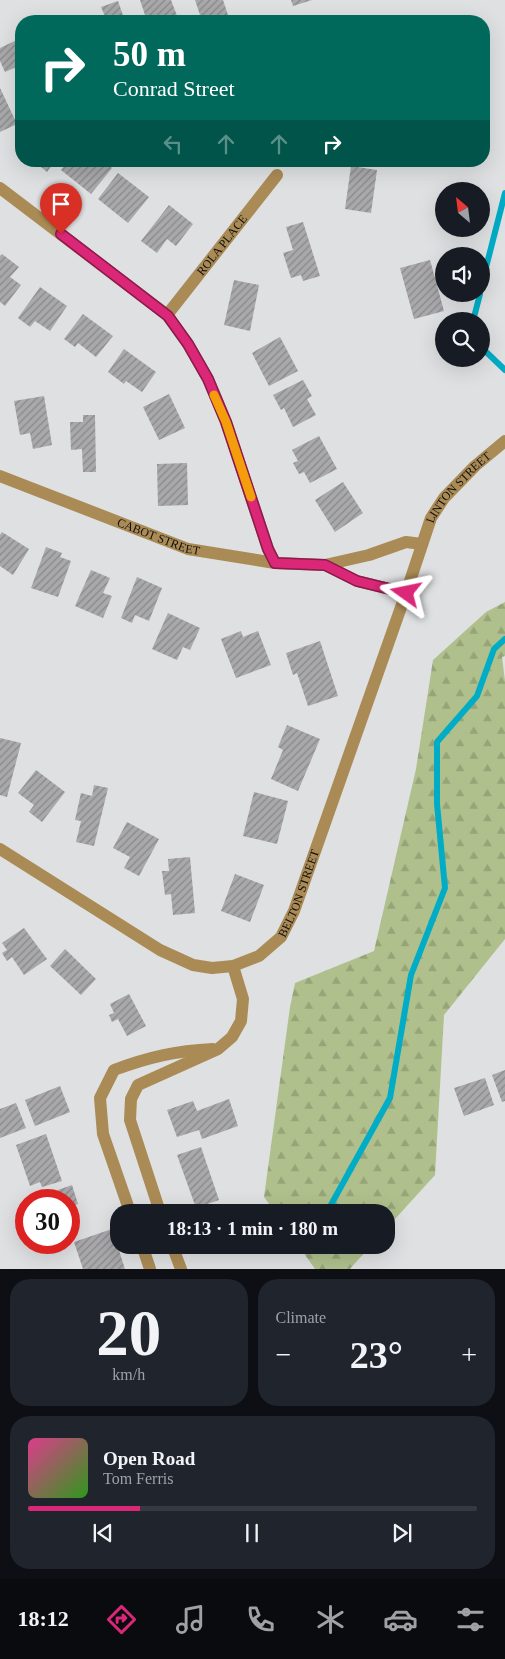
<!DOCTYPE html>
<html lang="en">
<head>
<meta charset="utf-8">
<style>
  body { margin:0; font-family:Georgia,serif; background:#20242c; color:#f1f3f6; height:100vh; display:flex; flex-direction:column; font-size:19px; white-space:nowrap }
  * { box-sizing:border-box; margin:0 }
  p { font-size:16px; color:#9ea1a6 }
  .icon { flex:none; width:28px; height:28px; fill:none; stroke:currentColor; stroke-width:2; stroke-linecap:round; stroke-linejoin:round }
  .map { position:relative; height:1269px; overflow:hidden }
  .panel { display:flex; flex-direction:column; gap:10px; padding:10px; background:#0d0f14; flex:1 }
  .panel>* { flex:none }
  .hud { position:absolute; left:15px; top:15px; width:475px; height:152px; border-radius:20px; box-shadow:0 5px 20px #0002; background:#00695c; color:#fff; overflow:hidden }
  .needle { width:32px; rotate:332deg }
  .controls { position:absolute; left:435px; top:182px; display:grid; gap:10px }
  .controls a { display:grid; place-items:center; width:55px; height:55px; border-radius:50%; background:#171b24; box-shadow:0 5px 20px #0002; font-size:25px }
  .speed { position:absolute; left:15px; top:1189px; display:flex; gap:10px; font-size:25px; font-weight:700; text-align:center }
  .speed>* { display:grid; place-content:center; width:65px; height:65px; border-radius:50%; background:#171b24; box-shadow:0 5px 20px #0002; line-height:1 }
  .speed .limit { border:8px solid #d22; background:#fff; color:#111 }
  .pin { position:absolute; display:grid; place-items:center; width:42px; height:42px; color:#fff; margin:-51px -21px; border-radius:50% 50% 50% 0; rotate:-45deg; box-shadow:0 0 5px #0007 }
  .pin .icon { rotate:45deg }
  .me { position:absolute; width:55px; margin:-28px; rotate:282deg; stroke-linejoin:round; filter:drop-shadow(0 0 4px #0008) }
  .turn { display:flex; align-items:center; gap:18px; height:105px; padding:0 15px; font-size:22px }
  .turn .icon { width:65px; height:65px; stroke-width:2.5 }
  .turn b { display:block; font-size:35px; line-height:42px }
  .lanes { display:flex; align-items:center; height:48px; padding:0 15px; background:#0003; justify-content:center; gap:25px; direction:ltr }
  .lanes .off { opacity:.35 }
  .big { font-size:38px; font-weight:700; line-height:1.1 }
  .panel .widget { flex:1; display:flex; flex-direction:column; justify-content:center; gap:8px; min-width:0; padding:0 18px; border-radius:20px; background:#20242c }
  .panel .dial { align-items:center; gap:0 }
  .dial b { font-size:65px; line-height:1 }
  .song { display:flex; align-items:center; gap:15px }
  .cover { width:60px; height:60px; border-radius:8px; background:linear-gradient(135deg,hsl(330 70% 55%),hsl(110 70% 35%)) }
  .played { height:5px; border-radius:2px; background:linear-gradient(90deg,#db2777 25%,#363941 25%) }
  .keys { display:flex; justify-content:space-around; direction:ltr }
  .heat { display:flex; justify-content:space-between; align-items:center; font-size:28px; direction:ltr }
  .panel .tiles { flex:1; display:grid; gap:10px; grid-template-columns:1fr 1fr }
  .widget:last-child { grid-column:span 2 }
  .trip { position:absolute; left:110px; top:1204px; width:285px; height:50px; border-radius:20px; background:#171b24; box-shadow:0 5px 20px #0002; font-weight:700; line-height:50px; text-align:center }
  .dock { display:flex; height:80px; justify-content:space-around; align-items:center; background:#090b0e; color:#9ea1a6 }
  .dock .icon { width:35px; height:35px }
  .dock .current { color:#db2777 }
  .dock b { font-size:22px; color:#f1f3f6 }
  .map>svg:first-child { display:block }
  .forest { fill:url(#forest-firs) }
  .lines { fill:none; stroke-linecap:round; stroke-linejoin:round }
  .stream { stroke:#00acc6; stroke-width:6 }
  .building { fill:url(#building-hatch) }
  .minor { stroke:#ab8b55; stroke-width:12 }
  .tertiary { stroke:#ab8b55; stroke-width:12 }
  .route-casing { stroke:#8e194d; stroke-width:12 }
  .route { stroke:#db2777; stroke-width:9 }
  .slow { stroke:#f59e0b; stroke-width:9 }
  .labels { text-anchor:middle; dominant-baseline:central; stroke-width:4; stroke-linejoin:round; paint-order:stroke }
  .street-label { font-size:12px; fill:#101011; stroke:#fff }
</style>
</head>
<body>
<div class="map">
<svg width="505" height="1269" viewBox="0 0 505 1269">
  <defs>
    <pattern id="forest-firs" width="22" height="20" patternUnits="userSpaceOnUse" patternTransform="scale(1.25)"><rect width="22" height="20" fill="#b0c08c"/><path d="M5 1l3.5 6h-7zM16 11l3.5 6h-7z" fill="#96a478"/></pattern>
    <pattern id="building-hatch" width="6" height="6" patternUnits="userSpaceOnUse" patternTransform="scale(1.25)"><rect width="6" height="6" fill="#a9a8ab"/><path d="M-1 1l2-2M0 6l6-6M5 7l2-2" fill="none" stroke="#88878a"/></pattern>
  </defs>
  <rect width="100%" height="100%" fill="#dee0e2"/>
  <path class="forest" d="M505,602V656L502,657L505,681V939L444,1015L435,1175L386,1229V1212H275L264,1197L290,1007L295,983L374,951L416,769L433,660L486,612Z
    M298,1245H371L350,1269H315Z"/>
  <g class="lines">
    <path class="stream" d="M481,287L505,193
      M473,321L480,294
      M481,347L505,370
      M327,1212L390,1098L411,975L445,888L437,804V742L477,696L494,649L505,639"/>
  </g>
  <path class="building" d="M140,0H171L179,21H147Z
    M195,0H223L230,21H202Z
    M291,0H312L293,6Z
    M118,1L125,21H107L101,7Z
    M21,38V65L5,72L0,61V48Z
    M0,88L17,124L0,132Z
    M27,161H55L47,172L35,162L32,166Z
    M68,161H104L112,168L91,194L61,170Z
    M351,166L377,170L371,213L345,209Z
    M118,173L149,197L128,223L98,199Z
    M169,205L193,224L176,246L167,239L157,253L141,241Z
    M303,222L320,276L303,281L301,275L291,278L283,253L293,250L286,227Z
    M2,254L19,267L10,277L21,285L5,306L0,302V256Z
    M430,260L444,311L414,319L400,268Z
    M234,280L259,285L250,331L224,325Z
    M40,287L67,306L50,331L35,321L30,327L18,318Z
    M83,314L113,336L96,357L78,343L75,347L64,339Z
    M280,337L298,371L269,386L252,353Z
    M124,349L156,372L142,392L126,381L124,384L108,372Z
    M303,380L312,396L307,399L316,415L293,427L284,408L281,410L273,395Z
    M169,394L185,428L159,440L143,407Z
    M44,396L52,445L33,449L30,433L20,435L14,401Z
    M83,415H95L96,472H83L82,449L71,450L70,422H83Z
    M319,436L337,469L310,483L304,472L299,474L293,463L298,461L292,450Z
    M187,463L188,505L158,506L157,464Z
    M343,482L363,513L335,532L315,500Z
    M2,532L29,549L13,575L0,566V535Z
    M46,547L62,553L60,557L71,561L58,597L31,588Z
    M91,570L110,578L103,593L112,596L103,618L75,606Z
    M137,577L162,588L149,621L135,615L132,623L121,618Z
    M168,613L200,628L190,650L183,647L177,660L152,649Z
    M241,631L243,637L258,631L271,665L236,678L221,639Z
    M320,641L338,696L308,706L297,673L293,675L286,653Z
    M287,725L320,739L298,791L271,779L283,750L278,747Z
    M0,738L21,743L7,797L0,795Z
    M36,770L65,792L42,822L29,812L34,805L18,793Z
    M94,785L108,788L94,846L76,842L81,821L75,820L81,793L92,796Z
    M254,792L288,801L277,844L243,836Z
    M127,822L159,839L139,876L124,868L130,857L113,848Z
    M190,857L195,913L173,915L171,894L165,895L162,871H169L168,859Z
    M235,874L264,885L250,922L221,911Z
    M24,928L47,959L24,975L12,957L7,961L2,953L7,950L2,943Z
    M65,949L96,979L81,995L50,966Z
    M129,994L146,1026L127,1036L118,1019L112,1022L109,1015L114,1013L110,1004Z
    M505,1070V1101L502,1102L492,1075Z
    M485,1078L494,1105L464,1116L454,1088Z
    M60,1086L70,1112L35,1126L25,1100Z
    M229,1099L238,1126L202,1139L199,1130L177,1137L167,1110L193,1101L197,1111Z
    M16,1103L26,1128L0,1138V1109Z
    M46,1134L62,1181L42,1187L40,1182L30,1186L16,1145Z
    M201,1147L219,1200L196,1208L177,1155Z
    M72,1185L78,1204L70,1207L76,1226L69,1228V1200H34L33,1199Z
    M112,1229L125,1269H83L74,1242Z"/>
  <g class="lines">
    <g class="minor">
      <path d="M0,188L167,315L188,344L208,379L226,422L268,549L275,563"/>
      <path id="s1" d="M167,315L277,175"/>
      <path id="s2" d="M0,476L188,549L275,563L325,565L369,555L406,542L422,544"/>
      <path d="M325,565L357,581L406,593"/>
      <path d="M130,1212L103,1134L100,1098L114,1070C149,1057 175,1051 213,1049"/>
      <path d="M160,1212L130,1120L131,1099L138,1085L218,1049L232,1037L241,1021L243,999L233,966"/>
      <path d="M142,1245L150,1269"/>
      <path d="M172,1245L181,1269"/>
    </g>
    <path class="tertiary" id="s3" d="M0,849L160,950L193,965L212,968L233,966L259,956L281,937L294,911L406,593L431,518L444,498L475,466L505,441"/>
  </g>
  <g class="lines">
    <defs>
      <path id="route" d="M61,234L168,316L188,344L208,379L226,422L268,549L275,563L325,565L357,581L406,593"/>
    </defs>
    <use href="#route" class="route-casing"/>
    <use href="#route" class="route"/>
    <path class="slow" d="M214,395L226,422L251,497"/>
  </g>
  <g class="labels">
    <g class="street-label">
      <text stroke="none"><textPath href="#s1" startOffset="89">ROLA PLACE</textPath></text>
      <text stroke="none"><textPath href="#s3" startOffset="809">LINTON STREET</textPath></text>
      <text stroke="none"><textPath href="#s2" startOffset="170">CABOT STREET</textPath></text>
      <text stroke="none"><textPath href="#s3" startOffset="370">BELTON STREET</textPath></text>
    </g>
  </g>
</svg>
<div class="controls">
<a><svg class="needle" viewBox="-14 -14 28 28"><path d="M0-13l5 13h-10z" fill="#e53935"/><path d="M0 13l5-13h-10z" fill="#9ea1a6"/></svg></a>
<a><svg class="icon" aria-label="sound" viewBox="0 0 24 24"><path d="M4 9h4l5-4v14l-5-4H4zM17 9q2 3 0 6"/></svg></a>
<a><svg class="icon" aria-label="search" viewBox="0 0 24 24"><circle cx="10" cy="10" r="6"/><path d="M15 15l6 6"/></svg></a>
</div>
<div class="speed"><div class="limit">30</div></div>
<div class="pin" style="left:61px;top:234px;background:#d93025"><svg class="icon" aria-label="arrive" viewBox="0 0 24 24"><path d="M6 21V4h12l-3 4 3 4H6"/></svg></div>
<svg class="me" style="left:406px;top:593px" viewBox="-20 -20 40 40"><path d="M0-17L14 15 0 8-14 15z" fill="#db2777" stroke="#fff" stroke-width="4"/></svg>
<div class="trip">18:13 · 1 min · 180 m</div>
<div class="hud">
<div class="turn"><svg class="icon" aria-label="right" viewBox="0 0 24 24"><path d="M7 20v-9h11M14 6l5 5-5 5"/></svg><div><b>50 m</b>Conrad Street</div></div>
<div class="lanes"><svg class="icon off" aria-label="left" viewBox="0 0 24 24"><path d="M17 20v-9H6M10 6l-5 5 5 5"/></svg><svg class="icon off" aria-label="ahead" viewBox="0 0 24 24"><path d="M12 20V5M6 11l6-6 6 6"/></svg><svg class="icon off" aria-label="ahead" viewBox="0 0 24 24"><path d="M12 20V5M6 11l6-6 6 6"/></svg><svg class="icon" aria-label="right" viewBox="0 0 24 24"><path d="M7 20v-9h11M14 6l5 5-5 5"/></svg></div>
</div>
</div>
<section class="panel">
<div class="tiles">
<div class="widget dial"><b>20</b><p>km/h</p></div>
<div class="widget"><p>Climate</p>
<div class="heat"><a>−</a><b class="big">23°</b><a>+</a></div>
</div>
<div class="widget">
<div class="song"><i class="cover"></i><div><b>Open Road</b><p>Tom Ferris</p></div></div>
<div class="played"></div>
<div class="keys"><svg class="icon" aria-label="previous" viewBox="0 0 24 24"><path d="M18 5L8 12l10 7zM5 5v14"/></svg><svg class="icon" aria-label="pause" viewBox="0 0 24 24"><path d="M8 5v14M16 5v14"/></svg><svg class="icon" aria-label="next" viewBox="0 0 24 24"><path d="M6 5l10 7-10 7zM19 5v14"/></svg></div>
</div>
</div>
</section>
<nav class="dock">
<b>18:12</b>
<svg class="icon current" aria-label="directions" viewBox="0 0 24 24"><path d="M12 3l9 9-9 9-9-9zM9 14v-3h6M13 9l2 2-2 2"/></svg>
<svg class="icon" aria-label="music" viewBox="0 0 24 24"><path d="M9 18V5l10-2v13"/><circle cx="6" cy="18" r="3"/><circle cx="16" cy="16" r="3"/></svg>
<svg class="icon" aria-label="phone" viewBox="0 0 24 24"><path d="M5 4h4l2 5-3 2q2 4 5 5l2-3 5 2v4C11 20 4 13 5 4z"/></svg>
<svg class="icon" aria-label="climate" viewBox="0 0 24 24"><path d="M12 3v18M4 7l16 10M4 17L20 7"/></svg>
<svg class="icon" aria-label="car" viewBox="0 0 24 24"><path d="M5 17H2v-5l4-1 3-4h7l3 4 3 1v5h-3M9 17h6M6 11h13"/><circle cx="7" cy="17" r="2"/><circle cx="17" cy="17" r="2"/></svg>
<svg class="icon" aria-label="filters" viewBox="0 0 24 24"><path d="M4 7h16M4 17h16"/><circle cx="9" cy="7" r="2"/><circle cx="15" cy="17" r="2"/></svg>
</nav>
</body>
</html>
